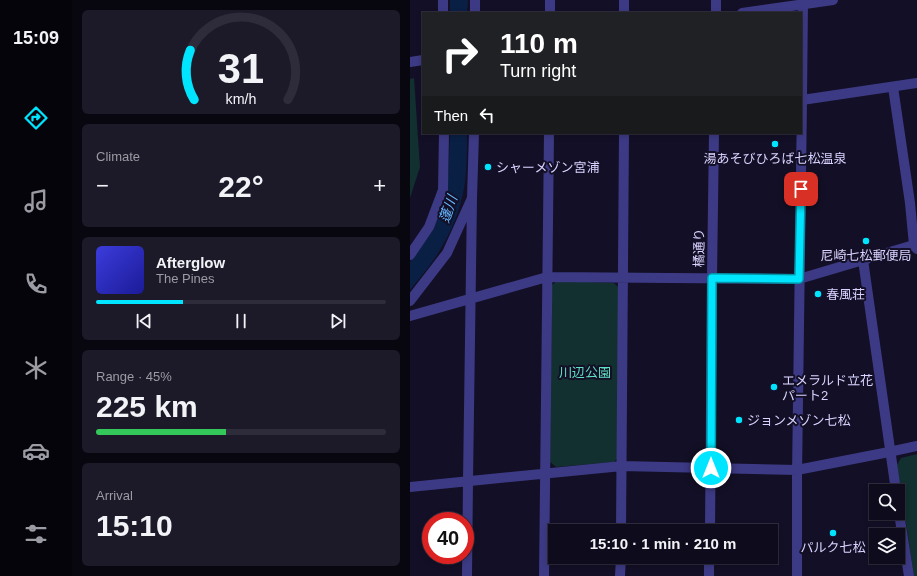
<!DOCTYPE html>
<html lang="en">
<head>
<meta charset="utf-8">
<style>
  body { margin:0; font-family:Helvetica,"Noto Sans JP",sans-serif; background:#1c1929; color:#f1f3f6; height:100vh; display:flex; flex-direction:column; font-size:15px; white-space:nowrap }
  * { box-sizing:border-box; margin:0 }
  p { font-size:13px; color:#9b9ba3 }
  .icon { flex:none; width:22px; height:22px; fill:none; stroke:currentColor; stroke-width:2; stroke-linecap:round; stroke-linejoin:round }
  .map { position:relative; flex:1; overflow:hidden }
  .side { display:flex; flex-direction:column; gap:10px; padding:10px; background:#08060f; width:338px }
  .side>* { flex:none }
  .guide { position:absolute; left:12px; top:12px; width:380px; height:122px; border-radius:0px; box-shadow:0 2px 6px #0003,0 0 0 1px #2e2b3b; background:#202124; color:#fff; overflow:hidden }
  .controls { position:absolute; left:459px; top:484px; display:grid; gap:8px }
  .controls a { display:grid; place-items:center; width:36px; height:36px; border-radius:0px; background:#0e0b1c; box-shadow:0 2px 6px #0003,0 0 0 1px #2e2b3b; font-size:20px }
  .speed { position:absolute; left:12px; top:512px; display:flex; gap:8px; font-size:20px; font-weight:700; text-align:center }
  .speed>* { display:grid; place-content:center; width:52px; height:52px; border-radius:50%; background:#0e0b1c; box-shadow:0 2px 6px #0003,0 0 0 1px #2e2b3b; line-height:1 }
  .speed .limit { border:6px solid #d22; background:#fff; color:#111 }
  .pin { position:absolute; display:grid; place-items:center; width:34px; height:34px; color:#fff; margin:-17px; border-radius:8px; box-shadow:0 2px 6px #0006 }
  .me { position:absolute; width:44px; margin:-22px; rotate:0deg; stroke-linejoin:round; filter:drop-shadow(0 0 3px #0008) }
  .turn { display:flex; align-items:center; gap:14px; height:84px; padding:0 12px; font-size:18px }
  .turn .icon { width:52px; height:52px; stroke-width:2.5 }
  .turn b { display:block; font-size:28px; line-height:34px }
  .then { display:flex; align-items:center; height:38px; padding:0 12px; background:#0003; gap:8px; font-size:15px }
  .big { font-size:30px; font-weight:700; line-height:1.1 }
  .side .widget { flex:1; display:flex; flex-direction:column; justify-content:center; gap:6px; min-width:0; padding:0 14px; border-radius:6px; background:#1c1929 }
  .side .dial { align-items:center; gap:0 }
  .dial svg { height:104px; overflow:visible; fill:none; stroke:#2e2b3b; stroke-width:7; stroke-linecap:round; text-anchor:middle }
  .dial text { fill:#f1f3f6; stroke:none }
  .song { display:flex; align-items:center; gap:12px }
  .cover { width:48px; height:48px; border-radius:6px; background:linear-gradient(135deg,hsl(240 70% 55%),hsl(240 70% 35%)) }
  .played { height:4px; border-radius:2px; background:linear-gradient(90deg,#00e5ff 30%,#2e2b3b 30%) }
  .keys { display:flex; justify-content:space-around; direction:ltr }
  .heat { display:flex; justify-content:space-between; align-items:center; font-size:22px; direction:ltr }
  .charge { height:6px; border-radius:3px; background:linear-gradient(90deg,#34c759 45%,#2e2b3b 0) }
  .trip { position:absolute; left:138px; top:524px; width:230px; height:40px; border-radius:0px; background:#0e0b1c; box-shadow:0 2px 6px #0003,0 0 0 1px #2e2b3b; font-weight:700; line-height:40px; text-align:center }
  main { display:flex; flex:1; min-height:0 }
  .tabs { display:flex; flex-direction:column; width:72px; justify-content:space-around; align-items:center; background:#06040b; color:#9b9ba3 }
  .tabs .icon { width:28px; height:28px }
  .tabs .on { color:#00e5ff }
  .tabs b { font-size:18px; color:#f1f3f6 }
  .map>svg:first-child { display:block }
  .green { fill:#12302f }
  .water { fill:#0a1f44 }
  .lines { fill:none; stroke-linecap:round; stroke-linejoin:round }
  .minor { stroke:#3d3a85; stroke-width:10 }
  .tertiary { stroke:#3d3a85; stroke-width:10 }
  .route-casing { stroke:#0095a6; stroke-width:10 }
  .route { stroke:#00e5ff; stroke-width:7 }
  .poi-dot { fill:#00e5ff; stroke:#130f26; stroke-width:1.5 }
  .labels { text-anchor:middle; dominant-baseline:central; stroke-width:4; stroke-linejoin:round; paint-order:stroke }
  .poi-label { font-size:13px; fill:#d9d4ff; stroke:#130f26; text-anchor:start }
  .street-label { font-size:13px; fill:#d9d4ff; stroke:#130f26 }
  .park-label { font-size:13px; fill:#5fe0c0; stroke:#130f26 }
  .water-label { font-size:14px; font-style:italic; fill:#62b6ff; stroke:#130f26 }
</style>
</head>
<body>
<main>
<nav class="tabs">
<b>15:09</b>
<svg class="icon on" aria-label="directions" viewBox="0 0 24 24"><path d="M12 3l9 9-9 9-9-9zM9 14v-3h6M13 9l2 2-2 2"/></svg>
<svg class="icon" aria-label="music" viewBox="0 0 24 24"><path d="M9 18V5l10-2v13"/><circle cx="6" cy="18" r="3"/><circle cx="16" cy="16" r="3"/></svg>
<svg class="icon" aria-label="phone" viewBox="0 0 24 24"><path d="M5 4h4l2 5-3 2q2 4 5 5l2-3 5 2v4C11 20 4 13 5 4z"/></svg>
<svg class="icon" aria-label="climate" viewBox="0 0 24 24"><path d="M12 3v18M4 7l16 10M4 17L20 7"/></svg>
<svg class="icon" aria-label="car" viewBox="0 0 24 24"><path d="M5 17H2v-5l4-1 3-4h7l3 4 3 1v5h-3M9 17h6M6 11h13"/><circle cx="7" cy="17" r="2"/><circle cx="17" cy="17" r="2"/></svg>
<svg class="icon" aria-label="filters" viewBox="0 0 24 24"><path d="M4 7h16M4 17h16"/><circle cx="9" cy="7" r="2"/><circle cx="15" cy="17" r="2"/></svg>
</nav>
<section class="side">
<div class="widget dial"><svg viewBox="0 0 100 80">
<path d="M14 69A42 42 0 1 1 86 69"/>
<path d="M14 69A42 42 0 0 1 11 31" stroke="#00e5ff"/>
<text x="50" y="56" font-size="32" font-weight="700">31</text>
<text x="50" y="72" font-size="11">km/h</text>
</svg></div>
<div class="widget"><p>Climate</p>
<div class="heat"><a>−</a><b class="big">22°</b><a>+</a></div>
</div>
<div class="widget">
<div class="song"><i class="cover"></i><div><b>Afterglow</b><p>The Pines</p></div></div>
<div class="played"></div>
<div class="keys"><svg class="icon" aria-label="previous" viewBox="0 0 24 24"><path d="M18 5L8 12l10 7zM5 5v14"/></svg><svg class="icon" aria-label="pause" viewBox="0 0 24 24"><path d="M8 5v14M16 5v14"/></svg><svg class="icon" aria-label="next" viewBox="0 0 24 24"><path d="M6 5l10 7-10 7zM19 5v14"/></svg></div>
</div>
<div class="widget"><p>Range · 45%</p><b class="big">225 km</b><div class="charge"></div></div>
<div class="widget"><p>Arrival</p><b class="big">15:10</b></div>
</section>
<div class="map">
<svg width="507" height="576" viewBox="0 0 507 576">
  <rect width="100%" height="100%" fill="#130f26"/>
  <path class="green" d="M4,78L10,167L0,198V79Z
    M147,281L204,283L208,287V458L204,462L146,467L140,462L142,285Z
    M507,454V576H504L487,465L491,458Z"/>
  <path class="water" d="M40,0H58L57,13H40Z
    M40,133H57C57,149 57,166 55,182C52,205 43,229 31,248C23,263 11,276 0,290V262L18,237L23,230L36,193L38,178Z"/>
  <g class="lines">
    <path class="minor" d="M214,0V13
      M33,13V0
      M65,13V0
      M140,13V0
      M483,87L500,203L504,245L507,249
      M392,100L507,83
      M0,255L19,227L33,190L34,133
      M453,260L486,491
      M0,301L37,253L62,198L64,133
      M0,316L137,277L389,279L507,244
      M0,487L212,466L387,470L479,452L507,446
      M488,507L499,576
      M211,531L214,133
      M57,576L58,481L62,198
      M134,576L139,133
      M210,576L211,557
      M387,576V476L392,100L393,0"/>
    <path class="tertiary" d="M306,0V13
      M332,13L423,0
      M0,62L13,60
      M300,531L302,278L304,133
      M299,576V557"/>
  </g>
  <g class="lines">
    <defs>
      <path id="route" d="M301,468L302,278L389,279L391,189"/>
    </defs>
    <use href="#route" class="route-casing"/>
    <use href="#route" class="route"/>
  </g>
  <g class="poi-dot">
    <circle cx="365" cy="144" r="4"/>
    <circle cx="78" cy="167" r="4"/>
    <circle cx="456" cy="241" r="4"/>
    <circle cx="408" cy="294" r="4"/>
    <circle cx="364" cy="387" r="4"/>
    <circle cx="329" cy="420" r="4"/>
    <circle cx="423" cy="533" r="4"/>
  </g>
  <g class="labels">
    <g class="poi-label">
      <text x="365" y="158" text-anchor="middle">湯あそびひろば七松温泉</text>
      <text x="86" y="167">シャーメゾン宮浦</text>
      <text x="456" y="255" text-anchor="middle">尼崎七松郵便局</text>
      <text x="416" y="294">春風荘</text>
      <text x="372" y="380">エメラルド立花<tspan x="372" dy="15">パート2</tspan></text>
      <text x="337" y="420">ジョンメゾン七松</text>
      <text x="423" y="547" text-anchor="middle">パルク七松</text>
    </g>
    <g class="street-label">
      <text transform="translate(289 248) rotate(-89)">橘通り</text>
    </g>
    <g class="park-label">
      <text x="175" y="372">川辺公園</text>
    </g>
    <g class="water-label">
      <text transform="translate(38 209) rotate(-71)">蓬川</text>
    </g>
  </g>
</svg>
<div class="controls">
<a><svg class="icon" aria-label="search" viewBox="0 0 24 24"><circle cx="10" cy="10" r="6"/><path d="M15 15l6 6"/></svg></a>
<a><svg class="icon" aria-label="layers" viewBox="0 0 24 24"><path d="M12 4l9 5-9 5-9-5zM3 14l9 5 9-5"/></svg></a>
</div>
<div class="speed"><div class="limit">40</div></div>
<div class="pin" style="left:391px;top:189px;background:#d93025"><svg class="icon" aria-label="arrive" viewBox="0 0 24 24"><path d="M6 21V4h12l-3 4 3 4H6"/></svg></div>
<svg class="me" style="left:301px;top:468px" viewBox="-20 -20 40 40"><circle r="17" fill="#00e5ff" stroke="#fff" stroke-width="3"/><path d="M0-11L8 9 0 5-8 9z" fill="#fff"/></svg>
<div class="trip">15:10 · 1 min · 210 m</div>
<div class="guide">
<div class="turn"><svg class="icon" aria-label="right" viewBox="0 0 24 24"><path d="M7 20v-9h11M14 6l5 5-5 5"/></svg><div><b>110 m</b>Turn right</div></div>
<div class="then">Then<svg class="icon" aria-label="left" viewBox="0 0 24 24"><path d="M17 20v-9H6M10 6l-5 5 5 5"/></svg></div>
</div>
</div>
</main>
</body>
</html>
